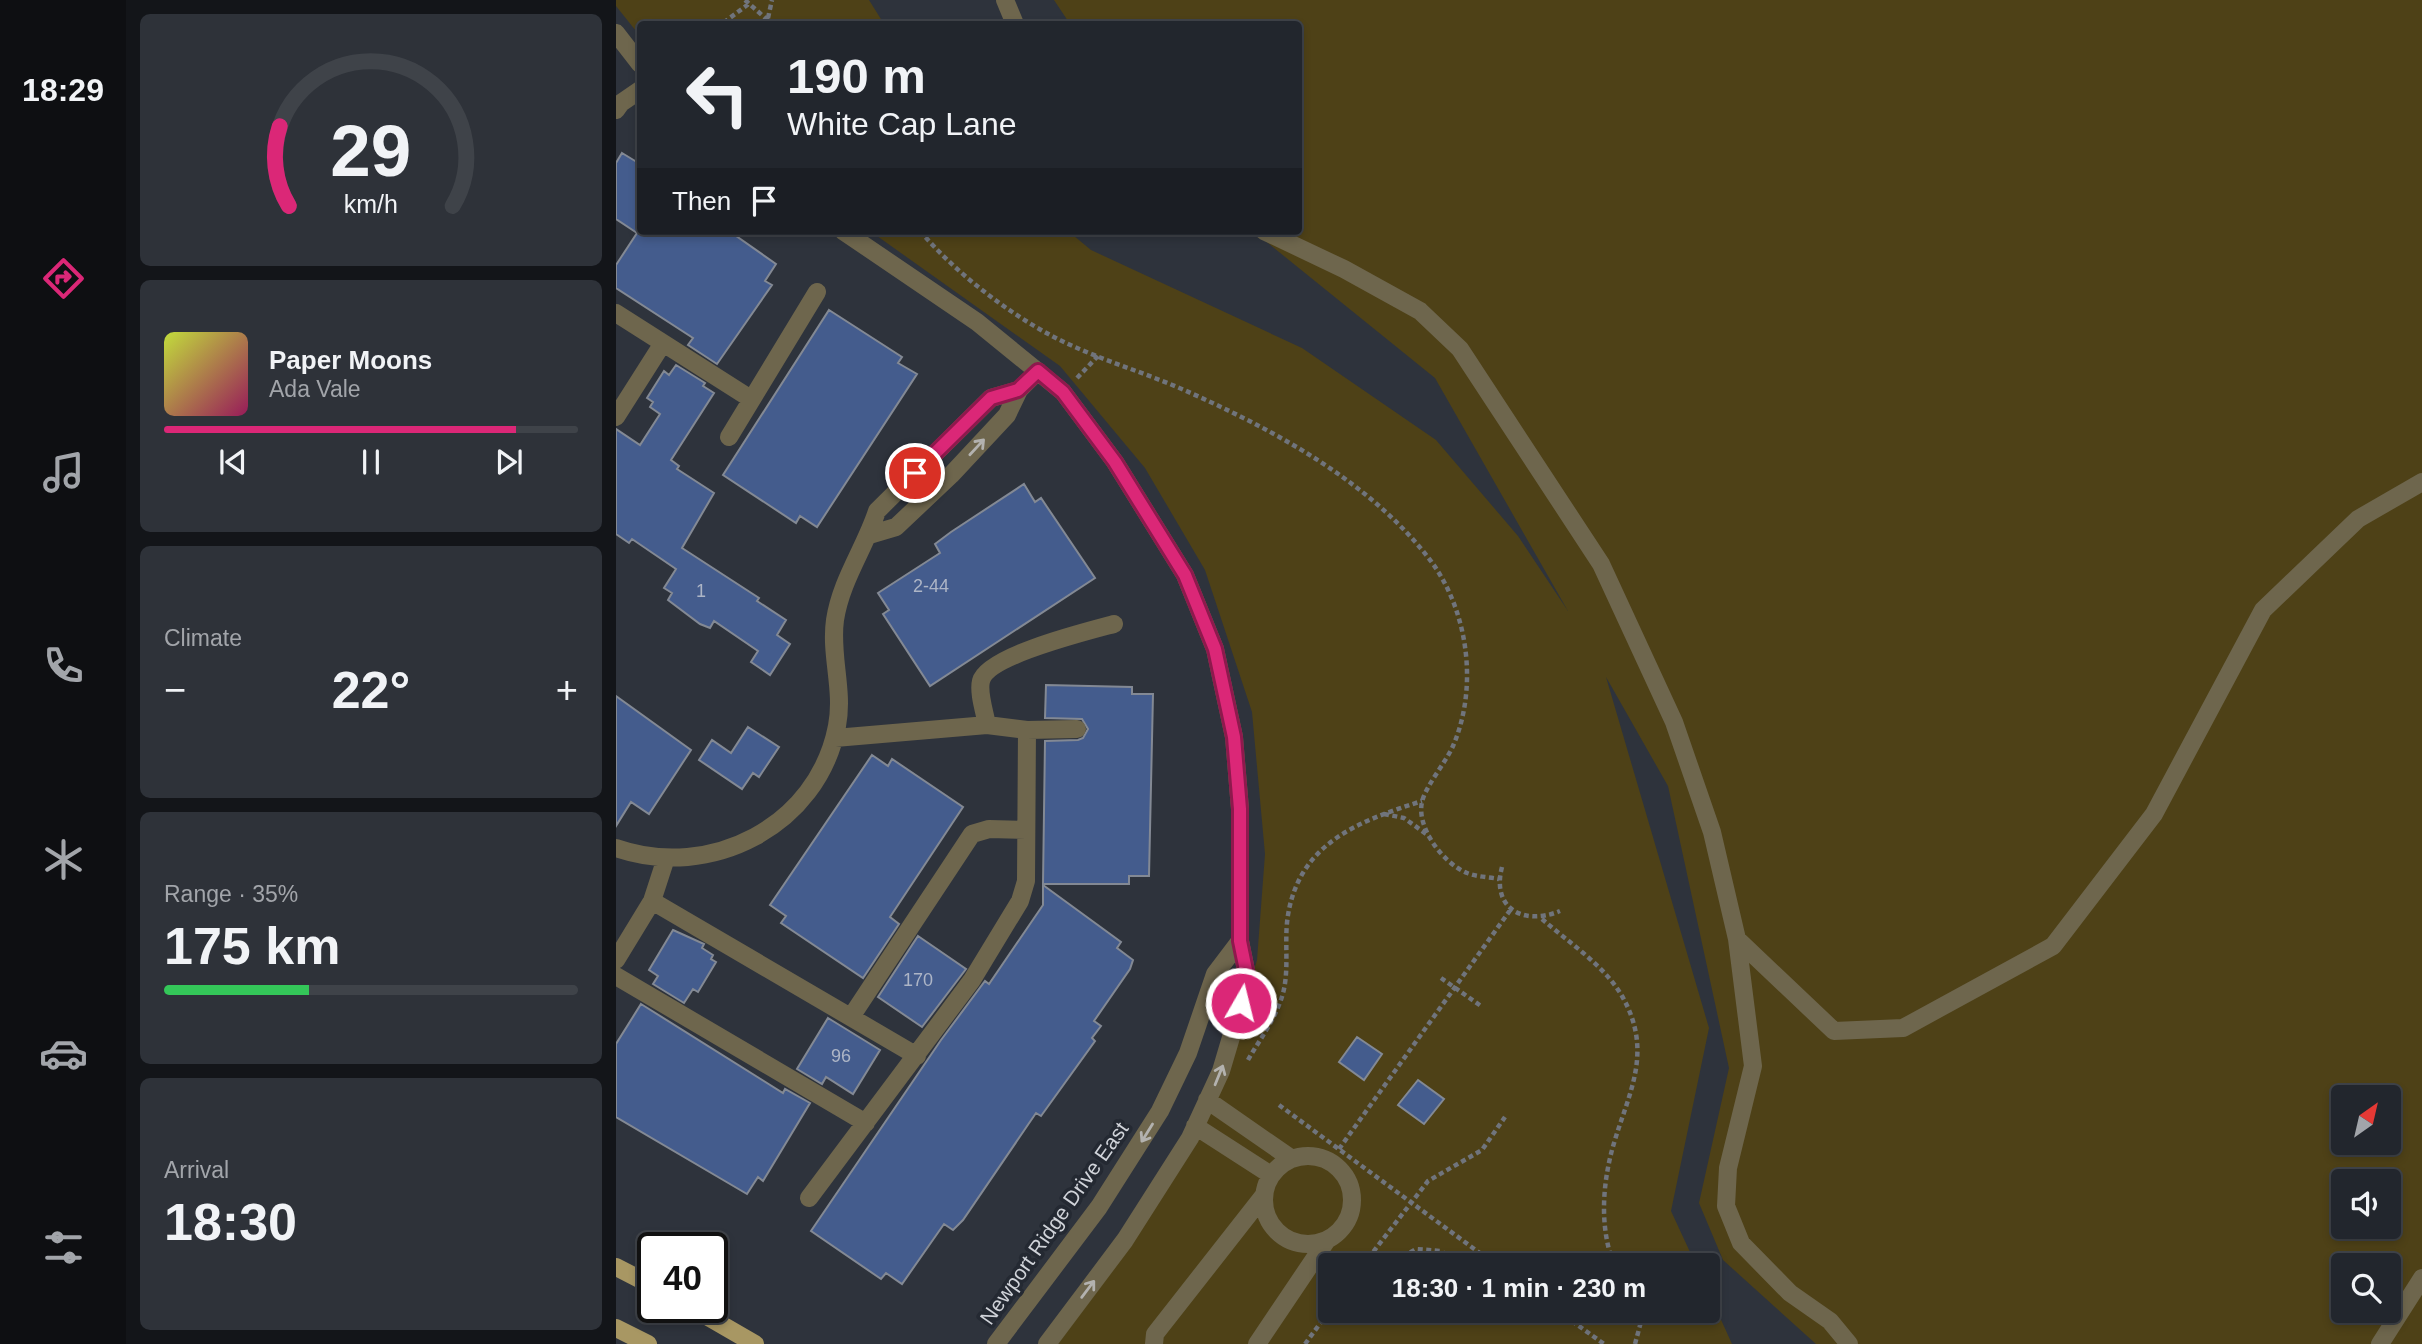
<!DOCTYPE html>
<html lang="en">
<head>
<meta charset="utf-8">
<style>
  body { margin:0; font-family:Helvetica,sans-serif; background:#2e3239; color:#f1f3f6; height:100vh; display:flex; flex-direction:column; font-size:26px; white-space:nowrap }
  * { box-sizing:border-box; margin:0 }
  p { font-size:23px; color:#a2a5aa }
  .icon { flex:none; width:38px; height:38px; fill:none; stroke:currentColor; stroke-width:2; stroke-linecap:round; stroke-linejoin:round }
  .map { position:relative; flex:1; overflow:hidden }
  .side { display:flex; flex-direction:column; gap:14px; padding:14px; background:#131519; width:490px }
  .side>* { flex:none }
  .top-card { position:absolute; left:21px; top:21px; width:665px; height:214px; border-radius:7px; box-shadow:0 4px 10px #0003,0 0 0 2px #3f4349; background:#22262d; color:#f1f3f6; overflow:hidden }
  .needle { width:46px; rotate:34deg }
  .tools { position:absolute; left:1715px; top:1085px; display:grid; gap:14px }
  .tools a { display:grid; place-items:center; width:70px; height:70px; border-radius:7px; background:#22262d; box-shadow:0 4px 10px #0003,0 0 0 2px #3f4349; font-size:35px }
  .speed { position:absolute; left:21px; top:1232px; display:flex; gap:14px; font-size:35px; font-weight:700; text-align:center }
  .speed>* { display:grid; place-content:center; width:91px; height:91px; border-radius:50%; background:#22262d; box-shadow:0 4px 10px #0003,0 0 0 2px #3f4349; line-height:1 }
  .speed .limit { border:4px solid #111; border-radius:10px; background:#fff; color:#111 }
  .pin { position:absolute; display:grid; place-items:center; width:60px; height:60px; color:#fff; margin:-30px; border:4px solid #fff; border-radius:50%; box-shadow:0 2px 7px #0007 }
  .me { position:absolute; width:77px; margin:-38px; rotate:8deg; stroke-linejoin:round; filter:drop-shadow(0 0 5px #0008) }
  .turn { display:flex; align-items:center; gap:24px; height:147px; padding:0 35px; font-size:32px }
  .turn .icon { width:91px; height:91px; stroke-width:2.5 }
  .turn b { display:block; font-size:49px; line-height:60px }
  .then { display:flex; align-items:center; height:66px; padding:0 35px; background:#0003; gap:14px; font-size:26px }
  .big { font-size:52px; font-weight:600; line-height:1.1 }
  .side .tile { flex:1; display:flex; flex-direction:column; justify-content:center; gap:10px; min-width:0; padding:0 24px; border-radius:10px; background:#2e3239 }
  .side .dial { align-items:center; gap:0 }
  .dial svg { height:182px; overflow:visible; fill:none; stroke:#3f4349; stroke-width:7; stroke-linecap:round; text-anchor:middle }
  .dial text { fill:#f1f3f6; stroke:none }
  .song { display:flex; align-items:center; gap:21px }
  .cover { width:84px; height:84px; border-radius:10px; background:linear-gradient(135deg,hsl(70 70% 55%),hsl(330 70% 35%)) }
  .played { height:7px; border-radius:4px; background:linear-gradient(90deg,#db2777 85%,#3f4349 85%) }
  .keys { display:flex; justify-content:space-around; direction:ltr }
  .heat { display:flex; justify-content:space-between; align-items:center; font-size:38px; direction:ltr }
  .charge { height:10px; border-radius:5px; background:linear-gradient(90deg,#34c759 35%,#3f4349 0) }
  .trip { position:absolute; left:702px; top:1253px; width:402px; height:70px; border-radius:7px; background:#22262d; box-shadow:0 4px 10px #0003,0 0 0 2px #3f4349; font-weight:600; line-height:70px; text-align:center }
  main { display:flex; flex:1; min-height:0 }
  .tabs { display:flex; flex-direction:column; width:126px; justify-content:space-around; align-items:center; background:#0e0f12; color:#a2a5aa }
  .tabs .icon { width:49px; height:49px }
  .tabs .active { color:#db2777 }
  .tabs b { font-size:32px; color:#f1f3f6 }
  .map>svg:first-child { display:block }
  .green { fill:#4e4117; fill-rule:evenodd }
  .building { fill:#445c8d; stroke:#838994; stroke-width:2 }
  .lines { fill:none; stroke-linecap:round; stroke-linejoin:round }
  .path { stroke:#70747c; stroke-width:4.5; stroke-dasharray:5 3.5; stroke-linecap:butt }
  .minor { stroke:#6e664d; stroke-width:18 }
  .major { stroke:#a89763; stroke-width:18 }
  .oneway { stroke:#b3b2af }
  .route-casing { stroke:#8e194d; stroke-width:18 }
  .route { stroke:#db2777; stroke-width:12 }
  .labels { text-anchor:middle; dominant-baseline:central; stroke-width:7; stroke-linejoin:round; paint-order:stroke }
  .number-label { font-size:18px; fill:#adb5c6 }
  .street-label { font-size:21px; fill:#d0d3d9; stroke:#242932 }
</style>
</head>
<body>
<main>
<nav class="tabs">
<b>18:29</b>
<svg class="icon active" aria-label="directions" viewBox="0 0 24 24"><path d="M12 3l9 9-9 9-9-9zM9 14v-3h6M13 9l2 2-2 2"/></svg>
<svg class="icon" aria-label="music" viewBox="0 0 24 24"><path d="M9 18V5l10-2v13"/><circle cx="6" cy="18" r="3"/><circle cx="16" cy="16" r="3"/></svg>
<svg class="icon" aria-label="phone" viewBox="0 0 24 24"><path d="M5 4h4l2 5-3 2q2 4 5 5l2-3 5 2v4C11 20 4 13 5 4z"/></svg>
<svg class="icon" aria-label="climate" viewBox="0 0 24 24"><path d="M12 3v18M4 7l16 10M4 17L20 7"/></svg>
<svg class="icon" aria-label="car" viewBox="0 0 24 24"><path d="M5 17H2v-5l4-1 3-4h7l3 4 3 1v5h-3M9 17h6M6 11h13"/><circle cx="7" cy="17" r="2"/><circle cx="17" cy="17" r="2"/></svg>
<svg class="icon" aria-label="filters" viewBox="0 0 24 24"><path d="M4 7h16M4 17h16"/><circle cx="9" cy="7" r="2"/><circle cx="15" cy="17" r="2"/></svg>
</nav>
<section class="side">
<div class="tile dial"><svg viewBox="0 0 100 80">
<path d="M14 69A42 42 0 1 1 86 69"/>
<path d="M14 69A42 42 0 0 1 10 34" stroke="#db2777"/>
<text x="50" y="56" font-size="32" font-weight="700">29</text>
<text x="50" y="72" font-size="11">km/h</text>
</svg></div>
<div class="tile">
<div class="song"><i class="cover"></i><div><b>Paper Moons</b><p>Ada Vale</p></div></div>
<div class="played"></div>
<div class="keys"><svg class="icon" aria-label="previous" viewBox="0 0 24 24"><path d="M18 5L8 12l10 7zM5 5v14"/></svg><svg class="icon" aria-label="pause" viewBox="0 0 24 24"><path d="M8 5v14M16 5v14"/></svg><svg class="icon" aria-label="next" viewBox="0 0 24 24"><path d="M6 5l10 7-10 7zM19 5v14"/></svg></div>
</div>
<div class="tile"><p>Climate</p>
<div class="heat"><a>−</a><b class="big">22°</b><a>+</a></div>
</div>
<div class="tile"><p>Range · 35%</p><b class="big">175 km</b><div class="charge"></div></div>
<div class="tile"><p>Arrival</p><b class="big">18:30</b></div>
</section>
<div class="map">
<svg width="1806" height="1344" viewBox="0 0 1806 1344">
  <rect width="100%" height="100%" fill="#2e333c"/>
  <path class="green" d="M0,0H253L268,24H24V36L0,6Z
    M438,0H1806V1344H1200L1107,1260L1083,1203L1113,1068L1052,786L990,677L1093,1028L1055,1211L1080,1265H714V1311H1092V1291L1116,1344H442L600,1098L641,960L649,854L636,712L589,570L529,468L444,366L254,231H452L475,250L686,348L820,440L902,536L952,611L819,378L637,231H682V24H454ZM1727,1097H1773V1143H1727ZM1727,1181H1773V1227H1727ZM1727,1265H1773V1311H1727Z"/>
  <path class="building" d="M6,153L24,164V231H113L160,264L149,281L156,285L101,364L72,345L77,338L0,288V265L21,233L0,219V163Z
    M213,310L286,357L282,363L301,374L201,527L184,516L180,523L107,475Z
    M60,365L89,383L87,386L98,393L55,460L63,466L61,469L98,493L66,548L143,598L141,601L170,620L161,635L174,644L154,675L135,662L142,651L98,621L94,628L84,624L52,600L56,593L48,588L60,569L16,539L13,543L0,534V429L24,445L44,414L34,407L37,402L31,398L48,371L53,375Z
    M408,484L419,502L425,498L479,578L314,686L267,614L273,610L262,593L324,553L319,544L335,532Z
    M430,685L516,687V694H537L533,876H513V884H427L429,741L462,740L467,738L472,729L466,719L429,718Z
    M0,696L75,750L33,814L15,802L0,826Z
    M132,727L163,747L143,777L137,773L126,789L83,760L96,740L115,753Z
    M256,755L272,766L276,759L347,807L274,917L283,924L247,978L165,923L170,916L154,905Z
    M427,885L505,942L501,948L517,960L514,969L478,1021L485,1026L476,1038L479,1041L425,1116L420,1113L347,1220L337,1230L328,1224L286,1284L270,1273L265,1279L195,1231L325,1040L369,981L373,984L427,905Z
    M57,930L88,944L86,948L97,955L95,959L100,962L82,992L77,989L68,1003L37,984L42,976L33,970Z
    M302,936L350,969L306,1027L262,997Z
    M25,1004L167,1093L169,1089L194,1103L147,1181L142,1177L131,1194L0,1117V1044Z
    M212,1018L264,1050L237,1094L210,1077L206,1084L181,1069Z
    M741,1037L766,1054L748,1080L723,1062Z
    M802,1080L828,1099L808,1124L782,1105Z"/>
  <g class="lines">
    <path class="path" d="M129,0L156,24
      M152,18L156,0
      M91,24L107,23L134,3
      M304,231C339,272 389,311 436,336C478,358 525,371 568,390C656,429 750,479 811,556C852,607 863,686 837,746C830,762 809,787 806,802C800,828 828,864 851,873C861,877 873,877 883,879
      M461,378L482,356
      M768,814L788,818L813,836
      M886,867C875,909 908,926 944,911
      M926,919C952,942 988,965 1006,996C1039,1054 1011,1095 996,1150C986,1188 984,1229 998,1265
      M825,978L865,1006
      M632,1060C645,1037 662,1016 668,989C673,965 668,939 672,915C684,842 744,821 806,801
      M663,1105L880,1265
      M723,1149L895,909
      M747,1265L812,1181L866,1150L889,1117
      M772,1265L800,1249L825,1251L844,1265
      M942,1311L988,1344
      M689,1344L714,1310
      M1019,1344L1026,1318L1024,1311"/>
    <path class="minor" d="M389,0L399,24
      M0,33L24,64
      M0,110L5,103L24,90
      M227,231L361,322L447,392L499,462L569,575L599,649L618,737L624,809V941L632,980L605,1071L574,1138L509,1240L431,1344
      M648,231L728,269L804,311L844,349L985,564L1058,722L1096,832L1121,939L1137,1066L1112,1168L1110,1206L1125,1243L1174,1293L1214,1321L1233,1344
      M0,313L135,399
      M0,417L47,343
      M113,437L201,292
      M253,535L280,527L335,475L391,415L403,390L422,371
      M371,725C369,713 362,693 365,681C371,656 472,631 498,624
      M219,738L371,725L411,730L461,729
      M0,848C94,881 202,826 221,726C228,690 214,655 219,620C225,580 249,548 261,511L375,398L403,390
      M36,901L301,1056
      M1121,939L1218,1031L1287,1028L1437,946L1538,814L1647,610L1742,519L1806,482
      M0,960L36,901L50,858
      M0,976L250,1123
      M235,1017L356,834L373,829L410,830
      M591,1100L676,1159
      M579,1126L655,1175
      M648 1200a44 44 0 1 1 88 0a44 44 0 1 1-88 0Z
      M193,1198L356,980L404,901L410,881L411,730
      M380,1344L483,1207L544,1111L572,1053L599,974L624,941
      M538,1344L539,1334L648,1195
      M641,1344L711,1240
      M1764,1344L1806,1278"/>
    <path class="major" d="M0,1267L37,1286
      M75,1307L139,1344
      M0,1328L32,1344"/>
  </g>
  <defs><path id="oneway-shaft" d="M-6 0H5M1.5-3L5.5 0L1.5 3" fill="none" stroke-width="1.6" stroke-linecap="round" stroke-linejoin="round" transform="scale(1.75)"/></defs>
  <g class="oneway">
    <use href="#oneway-shaft" transform="translate(361 447) rotate(-47)"/>
    <use href="#oneway-shaft" transform="translate(603 1075) rotate(-68)"/>
    <use href="#oneway-shaft" transform="translate(531 1133) rotate(122)"/>
    <use href="#oneway-shaft" transform="translate(472 1289) rotate(-53)"/>
  </g>
  <g class="lines">
    <defs>
      <path id="route" d="M299,473L375,398L402,390L422,371L447,392L499,462L569,575L599,649L618,737L624,809V941L632,980L625,1003"/>
    </defs>
    <use href="#route" class="route-casing"/>
    <use href="#route" class="route"/>
  </g>
  <g class="labels">
    <g class="number-label">
      <text x="315" y="586">2-44</text>
      <text x="85" y="591">1</text>
      <text x="302" y="980">170</text>
      <text x="225" y="1056">96</text>
    </g>
    <g class="street-label">
      <text transform="translate(438 1223) rotate(-55)">Newport Ridge Drive East</text>
    </g>
  </g>
</svg>
<div class="tools">
<a><svg class="needle" viewBox="-14 -14 28 28"><path d="M0-13l5 13h-10z" fill="#e53935"/><path d="M0 13l5-13h-10z" fill="#a2a5aa"/></svg></a>
<a><svg class="icon" aria-label="sound" viewBox="0 0 24 24"><path d="M4 9h4l5-4v14l-5-4H4zM17 9q2 3 0 6"/></svg></a>
<a><svg class="icon" aria-label="search" viewBox="0 0 24 24"><circle cx="10" cy="10" r="6"/><path d="M15 15l6 6"/></svg></a>
</div>
<div class="speed"><div class="limit">40</div></div>
<div class="pin" style="left:299px;top:473px;background:#d93025"><svg class="icon" aria-label="arrive" viewBox="0 0 24 24"><path d="M6 21V4h12l-3 4 3 4H6"/></svg></div>
<svg class="me" style="left:625px;top:1003px" viewBox="-20 -20 40 40"><circle r="17" fill="#db2777" stroke="#fff" stroke-width="3"/><path d="M0-11L8 9 0 5-8 9z" fill="#fff"/></svg>
<div class="trip">18:30 · 1 min · 230 m</div>
<div class="top-card">
<div class="turn"><svg class="icon" aria-label="left" viewBox="0 0 24 24"><path d="M17 20v-9H6M10 6l-5 5 5 5"/></svg><div><b>190 m</b>White Cap Lane</div></div>
<div class="then">Then<svg class="icon" aria-label="arrive" viewBox="0 0 24 24"><path d="M6 21V4h12l-3 4 3 4H6"/></svg></div>
</div>
</div>
</main>
</body>
</html>
